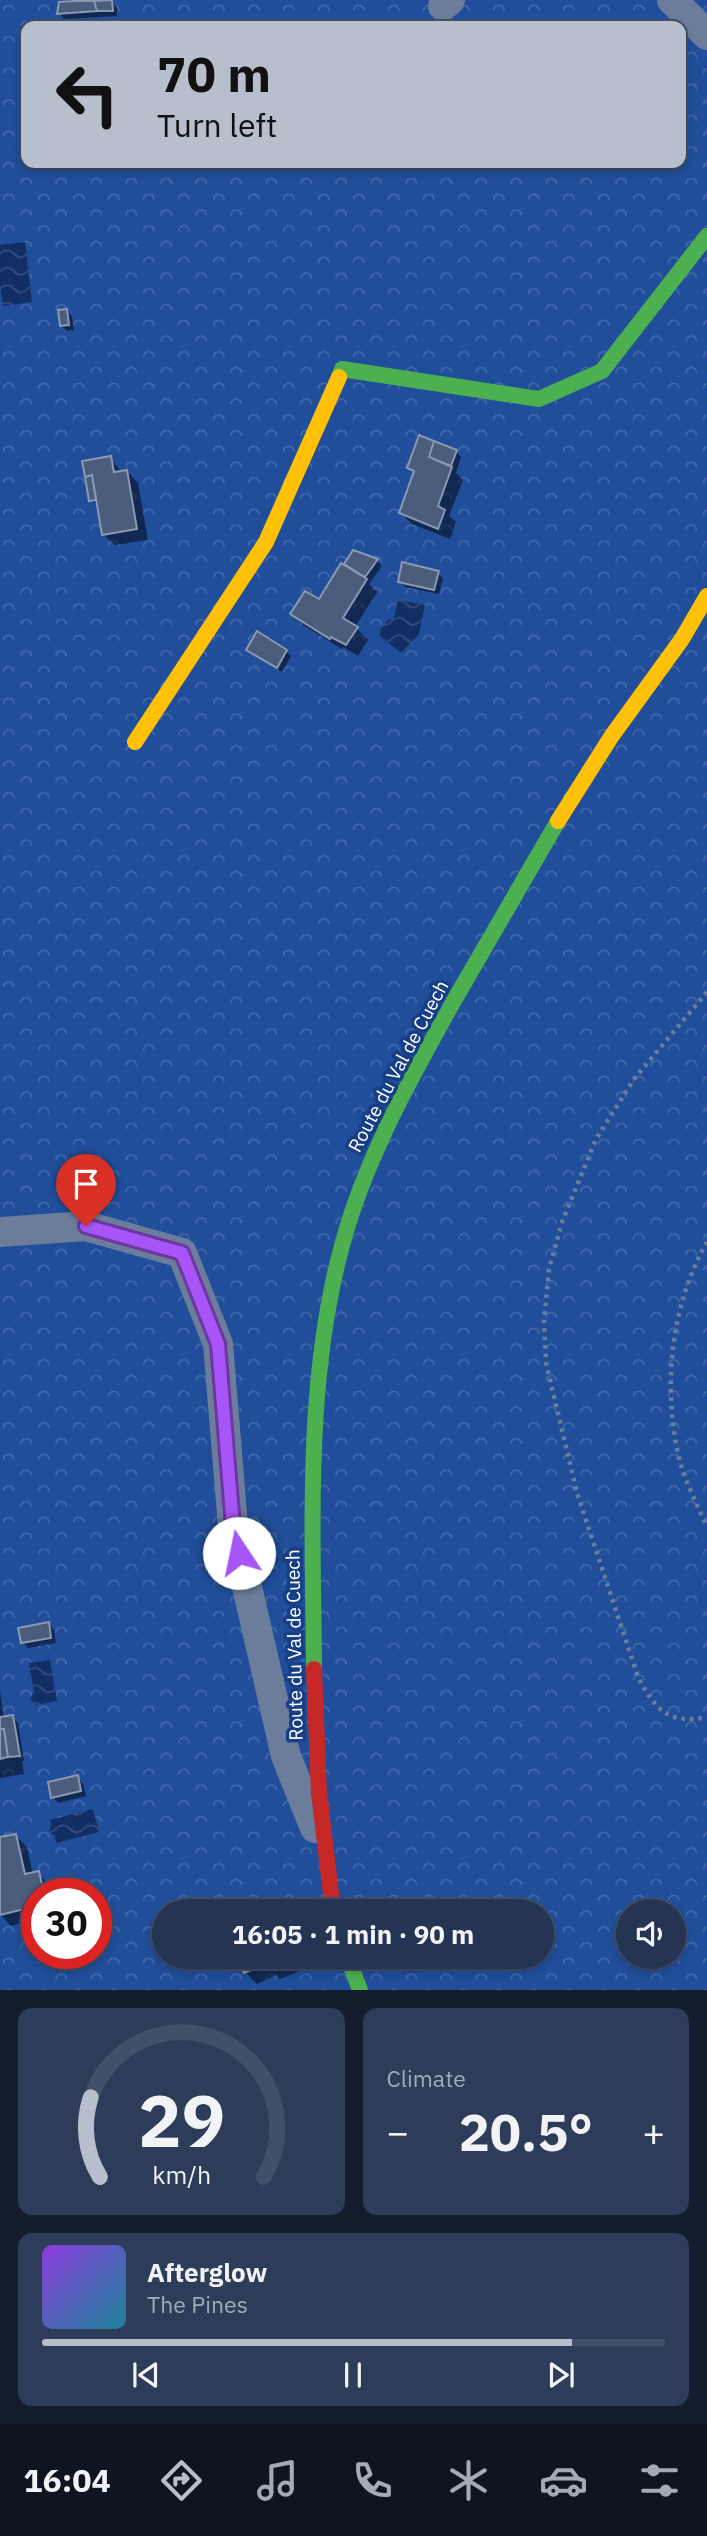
<!DOCTYPE html>
<html lang="en">
<head>
<meta charset="utf-8">
<style>
  body { margin:0; font-family:"IBM Plex Sans",sans-serif; background:#2c3c59; color:#f1f3f6; height:100vh; display:flex; flex-direction:column; font-size:26px; white-space:nowrap }
  * { box-sizing:border-box; margin:0 }
  p { font-size:23px; color:#a3aab8 }
  .icon { flex:none; width:38px; height:38px; fill:none; stroke:currentColor; stroke-width:2; stroke-linecap:round; stroke-linejoin:round }
  .map { position:relative; height:1990px; overflow:hidden }
  .panel { display:flex; flex-direction:column; gap:18px; padding:18px; background:#141d2d; flex:1 }
  .panel>* { flex:none }
  .guide { position:absolute; left:21px; top:21px; width:665px; height:147px; border-radius:14px; box-shadow:0 4px 10px #0003,0 0 0 2px #414f69; background:#b7becc; color:#111; overflow:hidden }
  .tools { position:absolute; left:616px; top:1899px; display:grid; gap:14px }
  .tools a { display:grid; place-items:center; width:70px; height:70px; border-radius:50%; background:#243452; box-shadow:0 4px 10px #0003,0 0 0 2px #414f69; font-size:35px }
  .speed { position:absolute; left:21px; top:1878px; display:flex; gap:14px; font-size:35px; font-weight:700; text-align:center }
  .speed>* { display:grid; place-content:center; width:91px; height:91px; border-radius:50%; background:#243452; box-shadow:0 4px 10px #0003,0 0 0 2px #414f69; line-height:1 }
  .speed .limit { border:10px solid #d22; background:#fff; color:#111 }
  .pin { position:absolute; display:grid; place-items:center; width:60px; height:60px; color:#fff; margin:-72px -30px; border-radius:50% 50% 50% 0; rotate:-45deg; box-shadow:0 0 7px #0007 }
  .pin .icon { rotate:45deg }
  .me { position:absolute; width:77px; margin:-38px; rotate:349deg; stroke-linejoin:round; filter:drop-shadow(0 0 5px #0008) }
  .turn { display:flex; align-items:center; gap:24px; height:147px; padding:0 21px; font-size:32px }
  .turn .icon { width:91px; height:91px; stroke-width:2.5 }
  .turn b { display:block; font-size:49px; line-height:60px }
  .big { font-size:52px; font-weight:800; line-height:1.1 }
  .panel .card { flex:1; display:flex; flex-direction:column; justify-content:center; gap:10px; min-width:0; padding:0 24px; border-radius:14px; background:#2c3c59 }
  .panel .dial { align-items:center; gap:0 }
  .dial svg { height:182px; overflow:visible; fill:none; stroke:#414f69; stroke-width:7; stroke-linecap:round; text-anchor:middle }
  .dial text { fill:#f1f3f6; stroke:none }
  .song { display:flex; align-items:center; gap:21px }
  .cover { width:84px; height:84px; border-radius:10px; background:linear-gradient(135deg,hsl(270 70% 55%),hsl(190 70% 35%)) }
  .played { height:7px; border-radius:4px; background:linear-gradient(90deg,#b7becc 85%,#414f69 85%) }
  .keys { display:flex; justify-content:space-around; direction:ltr }
  .heat { display:flex; justify-content:space-between; align-items:center; font-size:38px; direction:ltr }
  .panel .tiles { flex:1; display:grid; gap:18px; grid-template-columns:1fr 1fr }
  .card:last-child { grid-column:span 2 }
  .trip { position:absolute; left:152px; top:1899px; width:402px; height:70px; border-radius:35px; background:#243452; box-shadow:0 4px 10px #0003,0 0 0 2px #414f69; font-weight:800; line-height:70px; text-align:center }
  .tab-bar { display:flex; height:112px; justify-content:space-around; align-items:center; background:#0e1521; color:#a3aab8 }
  .tab-bar .icon { width:49px; height:49px }
  .tab-bar .active { color:#b7becc }
  .tab-bar b { font-size:32px; color:#f1f3f6 }
  .map>svg:first-child { display:block }
  .forest { fill:url(#forest-crowns); fill-rule:evenodd }
  .water { fill:url(#water-waves) }
  .shadow { fill:#0007 }
  .building { fill:#4a5d7c; stroke:#8b98b1; stroke-width:2 }
  .lines { fill:none; stroke-linecap:round; stroke-linejoin:round }
  .path { stroke:#6c7d9b; stroke-width:4.5; stroke-dasharray:3.5 5; stroke-linecap:butt }
  .street { stroke:#6c7d9b; stroke-width:30 }
  .fast { stroke:#4caf50; stroke-width:16 }
  .slow { stroke:#ffc107; stroke-width:16 }
  .jam { stroke:#c62828; stroke-width:16 }
  .route-casing { stroke:#6d37a1; stroke-width:18 }
  .route { stroke:#a855f7; stroke-width:12 }
  .labels { text-anchor:middle; dominant-baseline:central; stroke-width:7; stroke-linejoin:round; paint-order:stroke }
  .street-label { font-size:19px; fill:#fff; stroke:#163f87 }
</style>
</head>
<body>
<div class="map">
<svg width="707" height="1990" viewBox="0 0 707 1990">
  <defs>
    <pattern id="forest-crowns" width="20" height="18" patternUnits="userSpaceOnUse" patternTransform="scale(1.75)"><rect width="20" height="18" fill="#214e9a"/><path d="M2 6a3 3 0 1 1 6 0M12 15a3 3 0 1 1 6 0" fill="none" stroke="#4269a9"/></pattern>
    <pattern id="water-waves" width="16" height="10" patternUnits="userSpaceOnUse" patternTransform="scale(1.75)"><rect width="16" height="10" fill="#112e65"/><path d="M0 5q4-4 8 0t8 0" fill="none" stroke="#354d7c"/></pattern>
  </defs>
  <rect width="100%" height="100%" fill="#30466d"/>
  <path class="forest" d="M0,0H707V1990H0ZM26,26H681V163H26ZM37,1894H96V1953H37ZM164,1911H542V1956H164ZM628,1911H674V1956H628Z"/>
  <path class="water" d="M25,242L32,302L3,306L0,286V245Z
    M398,600L425,605L419,634L401,653L380,636V630L389,619L393,622Z
    M50,1660L57,1701L36,1705L30,1699L34,1692L29,1663Z
    M93,1809L99,1832L56,1843L55,1836L49,1832L51,1825L50,1820Z"/>
  <path class="shadow" d="M112,2L117,7V16L64,19L59,13Z
    M67,311L72,316L74,330L67,331L61,325Z
    M420,437L456,451L461,457L456,473L463,480L449,516L456,522L450,539L412,524L401,513L415,474L409,468Z
    M110,458L122,472L127,471L138,483L148,540L115,545L103,534L99,505L90,500L86,476Z
    M377,561L382,566L369,584L377,592L355,627L368,640L358,656L343,647L342,649L303,625L292,614L319,601L352,570L346,564Z
    M438,573L443,578L439,594L405,587L400,581Z
    M249,650L286,651L291,656L282,672Z
    M49,1624L54,1630L56,1643L28,1648L23,1642Z
    M0,1691L4,1718L13,1717L18,1723L24,1761H22L24,1774L0,1778Z
    M77,1777L83,1783L86,1796L58,1803L53,1797Z
    M16,1836L27,1847L33,1874L38,1873L49,1885L52,1894H37V1919L11,1926L0,1914V1839Z
    M237,1956H293L300,1971L280,1979L276,1975L257,1984L245,1972Z"/>
  <path class="building" d="M112,0L113,11H97L94,1Z
    M74,1H94L97,11L57,14L59,2Z
    M67,309L69,325L60,326L58,310Z
    M419,435L434,441L429,457L452,467L438,506L445,510L438,529L399,513L414,471L407,468Z
    M434,441L457,450L451,466L429,457Z
    M111,456L114,472L127,470L137,529L102,535L92,475L85,477L82,461Z
    M92,475L96,500L89,501L85,477Z
    M353,550L378,559L365,577L344,564Z
    M402,562L439,571L434,590L398,582Z
    M341,563L367,579L343,618L358,627L346,645L331,637L330,639L290,614L305,591L319,599Z
    M257,631L287,650L277,668L246,650Z
    M49,1622L51,1638L21,1643L18,1628Z
    M13,1715L20,1756L8,1757L4,1729H0V1717Z
    M0,1729H4L8,1757L0,1759Z
    M78,1775L81,1791L51,1798L48,1782Z
    M16,1834L25,1874L39,1871L44,1894H37V1906L0,1915V1837Z
    M236,1956H288L289,1959L267,1969L265,1964L244,1973Z"/>
  <g class="lines">
    <path class="path" d="M707,992L634,1079L596,1139L562,1222L549,1269L544,1322L546,1363L577,1493L638,1677C655,1709 668,1725 707,1717
      M707,1242C670,1306 662,1390 680,1462C686,1484 698,1506 707,1527"/>
    <path class="street" d="M672,0L707,35
      M443,6L450,0
      M0,1232L86,1226L182,1253L218,1344L233,1526L286,1756L315,1828"/>
    <path class="fast" d="M339,377L342,369L539,399L602,371L707,236
      M314,1669C313,1523 304,1370 347,1228C371,1149 412,1076 452,1004C487,943 522,882 558,821
      M347,1956L360,1990"/>
    <path class="slow" d="M135,742L266,542L339,377
      M558,821L611,737L682,639L707,596"/>
    <path class="jam" d="M314,1669L319,1792L333,1911"/>
  </g>
  <g class="lines">
    <defs>
      <path id="route" d="M86,1226L182,1253L218,1344L233,1526L239,1553"/>
    </defs>
    <use href="#route" class="route-casing"/>
    <use href="#route" class="route"/>
  </g>
  <g class="labels">
    <g class="street-label">
      <text transform="translate(398 1066) rotate(-62)">Route du Val de Cuech</text>
      <text transform="translate(294 1645) rotate(-91)">Route du Val de Cuech</text>
    </g>
  </g>
</svg>
<div class="tools">
<a><svg class="icon" aria-label="sound" viewBox="0 0 24 24"><path d="M4 9h4l5-4v14l-5-4H4zM17 9q2 3 0 6"/></svg></a>
</div>
<div class="speed"><div class="limit">30</div></div>
<div class="pin" style="left:86px;top:1226px;background:#d93025"><svg class="icon" aria-label="arrive" viewBox="0 0 24 24"><path d="M6 21V4h12l-3 4 3 4H6"/></svg></div>
<svg class="me" style="left:239px;top:1553px" viewBox="-20 -20 40 40"><circle r="19" fill="#fff"/><path d="M0-13L10 11 0 6-10 11z" fill="#a855f7"/></svg>
<div class="trip">16:05 · 1 min · 90 m</div>
<div class="guide">
<div class="turn"><svg class="icon" aria-label="left" viewBox="0 0 24 24"><path d="M17 20v-9H6M10 6l-5 5 5 5"/></svg><div><b>70 m</b>Turn left</div></div>
</div>
</div>
<section class="panel">
<div class="tiles">
<div class="card dial"><svg viewBox="0 0 100 80">
<path d="M14 69A42 42 0 1 1 86 69"/>
<path d="M14 69A42 42 0 0 1 10 34" stroke="#b7becc"/>
<text x="50" y="56" font-size="32" font-weight="700">29</text>
<text x="50" y="72" font-size="11">km/h</text>
</svg></div>
<div class="card"><p>Climate</p>
<div class="heat"><a>−</a><b class="big">20.5°</b><a>+</a></div>
</div>
<div class="card">
<div class="song"><i class="cover"></i><div><b>Afterglow</b><p>The Pines</p></div></div>
<div class="played"></div>
<div class="keys"><svg class="icon" aria-label="previous" viewBox="0 0 24 24"><path d="M18 5L8 12l10 7zM5 5v14"/></svg><svg class="icon" aria-label="pause" viewBox="0 0 24 24"><path d="M8 5v14M16 5v14"/></svg><svg class="icon" aria-label="next" viewBox="0 0 24 24"><path d="M6 5l10 7-10 7zM19 5v14"/></svg></div>
</div>
</div>
</section>
<nav class="tab-bar">
<b>16:04</b>
<svg class="icon active" aria-label="directions" viewBox="0 0 24 24"><path d="M12 3l9 9-9 9-9-9zM9 14v-3h6M13 9l2 2-2 2"/></svg>
<svg class="icon" aria-label="music" viewBox="0 0 24 24"><path d="M9 18V5l10-2v13"/><circle cx="6" cy="18" r="3"/><circle cx="16" cy="16" r="3"/></svg>
<svg class="icon" aria-label="phone" viewBox="0 0 24 24"><path d="M5 4h4l2 5-3 2q2 4 5 5l2-3 5 2v4C11 20 4 13 5 4z"/></svg>
<svg class="icon" aria-label="climate" viewBox="0 0 24 24"><path d="M12 3v18M4 7l16 10M4 17L20 7"/></svg>
<svg class="icon" aria-label="car" viewBox="0 0 24 24"><path d="M5 17H2v-5l4-1 3-4h7l3 4 3 1v5h-3M9 17h6M6 11h13"/><circle cx="7" cy="17" r="2"/><circle cx="17" cy="17" r="2"/></svg>
<svg class="icon" aria-label="filters" viewBox="0 0 24 24"><path d="M4 7h16M4 17h16"/><circle cx="9" cy="7" r="2"/><circle cx="15" cy="17" r="2"/></svg>
</nav>
</body>
</html>
